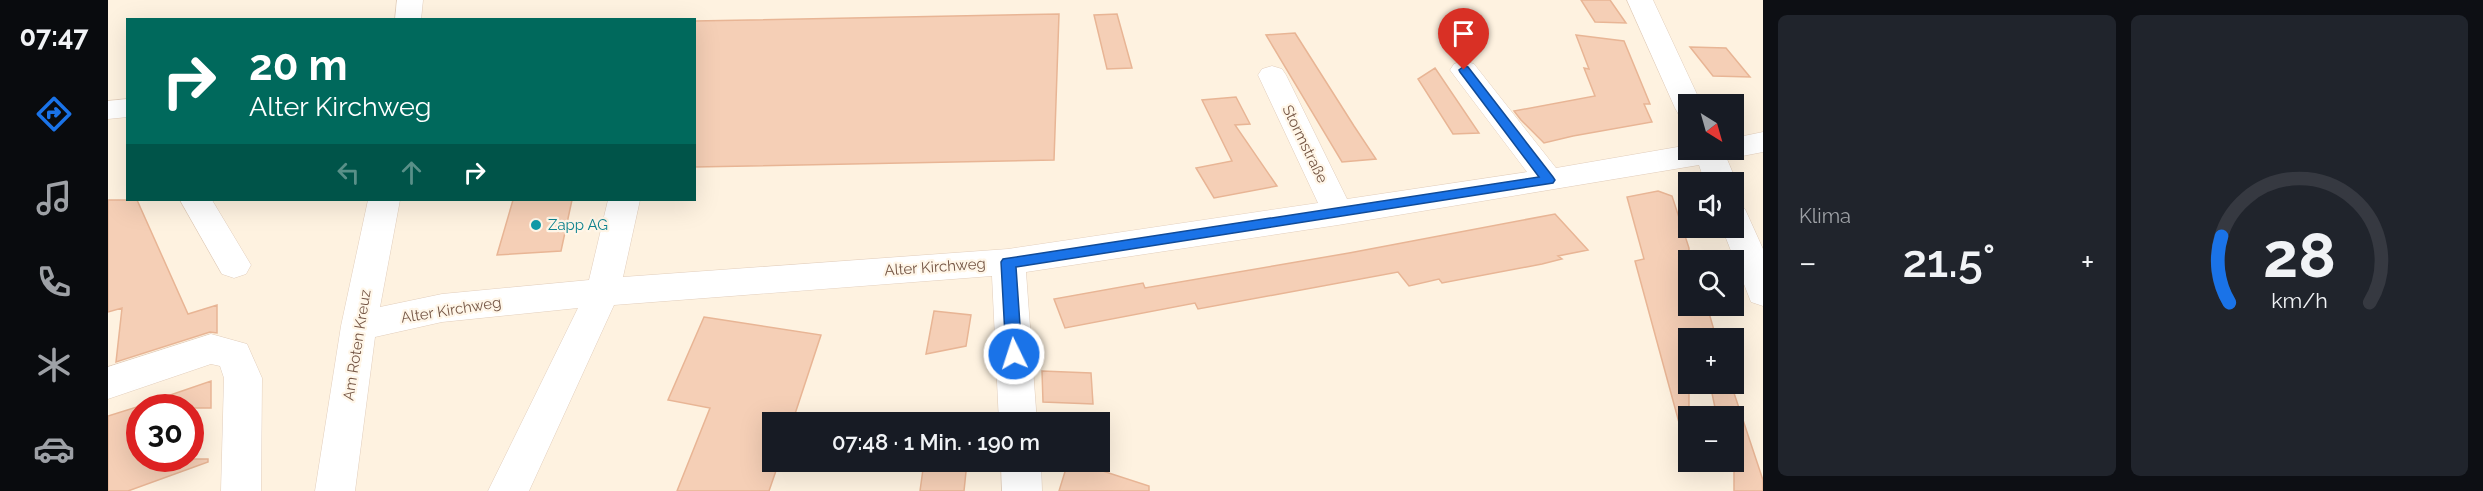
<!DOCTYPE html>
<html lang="de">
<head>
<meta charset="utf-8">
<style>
  body { margin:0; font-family:Raleway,sans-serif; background:#20242c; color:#f1f3f6; height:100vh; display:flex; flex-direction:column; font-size:22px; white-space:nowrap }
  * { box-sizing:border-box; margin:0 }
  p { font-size:20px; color:#9ea1a6 }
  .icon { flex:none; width:33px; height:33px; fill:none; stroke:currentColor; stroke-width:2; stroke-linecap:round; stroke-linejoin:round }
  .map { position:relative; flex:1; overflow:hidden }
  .details { display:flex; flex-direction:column; gap:15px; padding:15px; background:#0d0f14; width:720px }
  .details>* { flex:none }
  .guide { position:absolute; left:18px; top:18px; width:570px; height:183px; border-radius:0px; box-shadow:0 6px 24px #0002; background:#00695c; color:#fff; overflow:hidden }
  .needle { width:39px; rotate:143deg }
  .fabs { position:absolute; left:1570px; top:94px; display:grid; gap:12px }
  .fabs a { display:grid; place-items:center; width:66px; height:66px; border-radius:0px; background:#171b24; box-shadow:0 6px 24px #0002; font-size:30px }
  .speed { position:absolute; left:18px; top:394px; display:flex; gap:12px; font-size:30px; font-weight:700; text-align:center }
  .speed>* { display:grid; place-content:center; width:78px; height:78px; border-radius:50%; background:#171b24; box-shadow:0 6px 24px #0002; line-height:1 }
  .speed .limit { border:9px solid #d22; background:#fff; color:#111 }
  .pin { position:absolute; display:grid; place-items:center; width:51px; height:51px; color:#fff; margin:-62px -26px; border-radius:50% 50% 50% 0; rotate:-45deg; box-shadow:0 0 6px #0007 }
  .pin .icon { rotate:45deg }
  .me { position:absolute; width:66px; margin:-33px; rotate:356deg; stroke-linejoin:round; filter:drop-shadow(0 0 4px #0008) }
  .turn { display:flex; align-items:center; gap:21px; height:126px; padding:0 24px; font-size:27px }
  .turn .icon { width:78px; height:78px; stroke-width:2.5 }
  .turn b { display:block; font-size:42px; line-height:51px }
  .lanes { display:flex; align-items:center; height:57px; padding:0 24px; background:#0003; justify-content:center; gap:30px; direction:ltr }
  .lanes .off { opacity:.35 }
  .big { font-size:45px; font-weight:600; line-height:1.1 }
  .details .tile { flex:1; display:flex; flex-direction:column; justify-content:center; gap:9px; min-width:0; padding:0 21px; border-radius:9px; background:#20242c }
  .details .dial { align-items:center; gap:0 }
  .dial svg { height:156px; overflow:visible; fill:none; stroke:#363941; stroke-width:7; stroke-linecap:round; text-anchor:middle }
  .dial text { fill:#f1f3f6; stroke:none }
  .heat { display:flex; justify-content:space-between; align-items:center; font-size:33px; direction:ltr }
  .details .tiles { flex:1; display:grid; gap:15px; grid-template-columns:repeat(2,1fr) }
  .trip { position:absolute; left:654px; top:412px; width:348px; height:60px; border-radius:0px; background:#171b24; box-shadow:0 6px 24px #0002; font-weight:600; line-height:60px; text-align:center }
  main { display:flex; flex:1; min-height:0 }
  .tab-bar { display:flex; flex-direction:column; width:108px; justify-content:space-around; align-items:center; background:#090b0e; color:#9ea1a6 }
  .tab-bar .icon { width:42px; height:42px }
  .tab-bar .current { color:#1a73e8 }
  .tab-bar b { font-size:27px; color:#f1f3f6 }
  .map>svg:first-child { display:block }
  .building { fill:#f5cfb6; stroke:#e8b595; stroke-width:1.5 }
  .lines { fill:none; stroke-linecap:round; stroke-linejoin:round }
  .minor-casing { stroke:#e2cebc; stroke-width:1 }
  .minor { fill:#fff; fill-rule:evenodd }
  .route { fill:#1a73e8; stroke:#114b97; stroke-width:1.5 }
  .culture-dot { fill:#0f9aa8; stroke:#fff6e8; stroke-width:2 }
  .labels { text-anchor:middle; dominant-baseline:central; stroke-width:4.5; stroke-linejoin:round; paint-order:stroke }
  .street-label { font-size:15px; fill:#765746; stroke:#fff6e8 }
  .culture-label { font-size:15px; fill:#0d838f; stroke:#fff6e8; text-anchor:start }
</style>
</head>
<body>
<main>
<nav class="tab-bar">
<b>07:47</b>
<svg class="icon current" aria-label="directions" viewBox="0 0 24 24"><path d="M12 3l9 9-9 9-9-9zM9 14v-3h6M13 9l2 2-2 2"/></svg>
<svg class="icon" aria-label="music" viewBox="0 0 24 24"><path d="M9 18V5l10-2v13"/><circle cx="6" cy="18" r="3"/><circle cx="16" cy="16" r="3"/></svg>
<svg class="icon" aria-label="phone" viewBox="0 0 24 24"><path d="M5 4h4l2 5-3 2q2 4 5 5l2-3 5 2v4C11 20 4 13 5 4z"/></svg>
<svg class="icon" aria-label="climate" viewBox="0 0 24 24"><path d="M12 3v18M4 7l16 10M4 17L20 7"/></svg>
<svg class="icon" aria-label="car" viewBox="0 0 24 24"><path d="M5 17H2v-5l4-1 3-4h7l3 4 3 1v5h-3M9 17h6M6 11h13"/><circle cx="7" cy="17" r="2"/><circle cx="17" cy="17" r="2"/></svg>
</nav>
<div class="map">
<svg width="1655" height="491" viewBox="0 0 1655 491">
  <rect width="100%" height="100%" fill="#fef2e0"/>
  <path class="building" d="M1473,0H1502L1518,23L1487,22Z
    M951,14L946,160L586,167V21Z
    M1009,14L1024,68L999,69L986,15Z
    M1187,33L1246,126L1268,159L1234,162L1158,35Z
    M1468,35L1516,41L1542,104H1536L1544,122L1465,136L1436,143L1413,120L1406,111L1487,96L1476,68L1481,69Z
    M1582,47L1618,48L1642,77L1605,76Z
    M1327,68L1371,133L1345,134L1310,79Z
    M1128,97L1142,124L1127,125L1169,186L1106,198L1088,168L1124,161L1094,100Z
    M1550,191L1564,196L1581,248V306H1599L1608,337L1581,339V429L1573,430L1527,261L1536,259L1519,197Z
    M0,200H29L80,314L109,305V333L102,332L8,362L14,308L0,312Z
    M405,200H464L453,251L389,255Z
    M1447,214L1480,250L1450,256L1454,259L1434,264L1334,283L1331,279L1301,286L1290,272L1090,309L1087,303L957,328L946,299L1035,283L1037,288L1241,253Z
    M826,311L863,315L858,346L818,354Z
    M596,317L713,335L684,423H664V462H671L661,491H569L602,408L560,400Z
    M934,371L983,373L985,404L935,402Z
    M103,381V408H37L36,404Z
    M1602,384H1623L1655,480V491H1626V417H1609Z
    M32,406V459H100V462L20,491H0V416Z
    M816,462H859L856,491H812Z
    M960,462H967L1041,486V491H951Z"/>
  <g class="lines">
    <defs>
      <path id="minor" d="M289,0H315L313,20H287Z
        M1519,0H1545L1594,105H1581V117L1571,115L1567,108Z
        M1356,61L1366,64L1448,168L1581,145V150H1626V138L1655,132V152L1619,159L1629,183L1626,187V183H1597L1591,165L1230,225L918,272L929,423H891L884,276L506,305L421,491H380L470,308L334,322L267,337L247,491H207L233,326L260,200H292L272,307L334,294L481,280L500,200H532L515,277L900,249L1210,203L1150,75L1154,69L1164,66L1174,69L1178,75L1239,199L1419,172L1342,70L1346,64Z
        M20,99V117L0,119V101Z
        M72,200H104L143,265L138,274L126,278L114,274Z
        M1626,205L1637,209L1655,249V306L1643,302L1614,228H1626Z
        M103,334L139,344L154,378L153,491H113L116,378L112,366L103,364L0,399V367Z
        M893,462H933L934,491H894Z"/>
    </defs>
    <use href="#minor" class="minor-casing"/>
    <use href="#minor" class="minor"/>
  </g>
  <path class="route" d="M1356,66L1360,67L1445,177L1447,180L1445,183L908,267L914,354L911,359L906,360L901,359L898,354L893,262L895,259L1431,177L1352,72L1351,70Z"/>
  <circle class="culture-dot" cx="428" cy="225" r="6"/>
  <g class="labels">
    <g class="street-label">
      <text transform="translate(1197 144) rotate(64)">Stormstraße</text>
      <text transform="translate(827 267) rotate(-4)">Alter Kirchweg</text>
      <text transform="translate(343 310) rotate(-9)">Alter Kirchweg</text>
      <text transform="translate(249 345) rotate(-81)">Am Roten Kreuz</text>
    </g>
    <g class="culture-label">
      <text x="440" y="225">Zapp AG</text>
    </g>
  </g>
</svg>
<div class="fabs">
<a><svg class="needle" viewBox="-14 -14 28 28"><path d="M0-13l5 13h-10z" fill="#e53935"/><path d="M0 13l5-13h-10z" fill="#9ea1a6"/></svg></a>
<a><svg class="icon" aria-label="sound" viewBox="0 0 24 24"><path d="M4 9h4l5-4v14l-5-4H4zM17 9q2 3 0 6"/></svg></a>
<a><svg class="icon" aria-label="search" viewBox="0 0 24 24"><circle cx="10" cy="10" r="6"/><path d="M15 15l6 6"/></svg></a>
<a>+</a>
<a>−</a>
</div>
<div class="speed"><div class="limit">30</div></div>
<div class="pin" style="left:1356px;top:70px;background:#d93025"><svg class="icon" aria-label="arrive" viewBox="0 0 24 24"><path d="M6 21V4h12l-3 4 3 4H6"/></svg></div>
<svg class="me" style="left:906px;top:354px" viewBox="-20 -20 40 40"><circle r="17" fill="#1a73e8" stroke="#fff" stroke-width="3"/><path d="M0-11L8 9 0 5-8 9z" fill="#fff"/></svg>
<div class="trip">07:48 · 1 Min. · 190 m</div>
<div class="guide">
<div class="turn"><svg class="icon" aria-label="right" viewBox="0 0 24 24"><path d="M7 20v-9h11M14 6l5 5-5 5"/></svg><div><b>20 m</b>Alter Kirchweg</div></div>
<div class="lanes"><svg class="icon off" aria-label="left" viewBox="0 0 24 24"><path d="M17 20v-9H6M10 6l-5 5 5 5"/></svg><svg class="icon off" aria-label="ahead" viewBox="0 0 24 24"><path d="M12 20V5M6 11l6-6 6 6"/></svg><svg class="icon" aria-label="right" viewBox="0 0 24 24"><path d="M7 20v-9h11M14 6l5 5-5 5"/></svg></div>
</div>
</div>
<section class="details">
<div class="tiles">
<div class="tile"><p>Klima</p>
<div class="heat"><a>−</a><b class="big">21.5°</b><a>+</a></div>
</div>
<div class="tile dial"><svg viewBox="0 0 100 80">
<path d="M14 69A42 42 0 1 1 86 69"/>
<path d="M14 69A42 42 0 0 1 10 35" stroke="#1a73e8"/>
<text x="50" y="56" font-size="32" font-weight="700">28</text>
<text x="50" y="72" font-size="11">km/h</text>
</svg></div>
</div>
</section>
</main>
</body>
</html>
